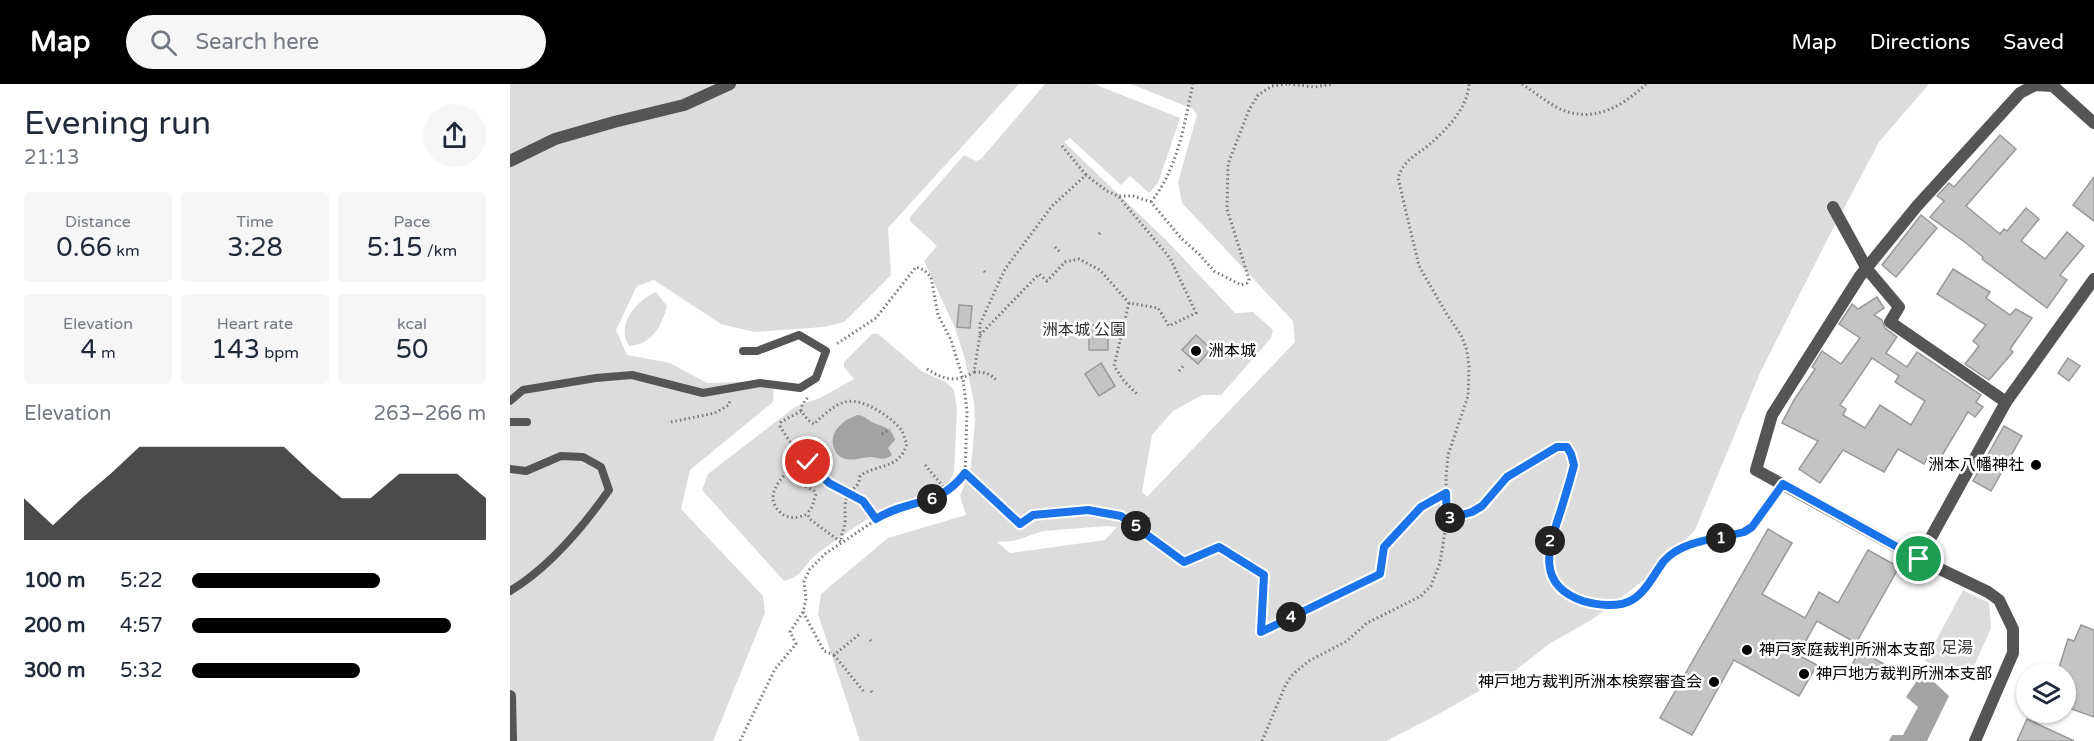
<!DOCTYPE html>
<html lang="en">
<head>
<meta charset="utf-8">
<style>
	body { margin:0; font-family:"Varela Round","Noto Sans JP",sans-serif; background:#f6f6f7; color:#1f2937; height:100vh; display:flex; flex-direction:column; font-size:22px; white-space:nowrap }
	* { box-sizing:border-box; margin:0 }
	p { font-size:20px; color:#747a83 }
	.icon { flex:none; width:33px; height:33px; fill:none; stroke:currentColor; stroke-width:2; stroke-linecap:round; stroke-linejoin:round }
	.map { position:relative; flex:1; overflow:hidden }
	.panel { display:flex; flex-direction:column; background:#fff; width:510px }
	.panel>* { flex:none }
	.tools { position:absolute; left:1506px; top:579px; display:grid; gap:12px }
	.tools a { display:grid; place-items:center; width:60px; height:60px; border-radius:50%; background:#fff; box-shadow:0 2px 4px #0004; font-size:30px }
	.pin { position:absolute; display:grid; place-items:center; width:51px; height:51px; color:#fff; margin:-26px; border:3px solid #fff; border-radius:50%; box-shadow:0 2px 6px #0007 }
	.km { position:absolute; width:30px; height:30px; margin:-15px; border-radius:50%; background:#222; color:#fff; font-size:16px; line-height:30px; text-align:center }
	.round { display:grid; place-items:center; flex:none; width:63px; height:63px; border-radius:32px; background:#f6f6f7 }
	.head { display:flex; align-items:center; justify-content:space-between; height:102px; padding:0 24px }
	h1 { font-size:33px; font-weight:600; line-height:45px }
	.stats { display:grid; grid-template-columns:repeat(3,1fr); gap:9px; height:102px; padding:6px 24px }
	.stats div { display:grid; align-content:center; border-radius:6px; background:#f6f6f7; text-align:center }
	.stats b { font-size:26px; font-weight:600 }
	.stats small { font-size:16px; font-weight:400 }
	.stats p { font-size:16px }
	.chart { height:168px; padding:12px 24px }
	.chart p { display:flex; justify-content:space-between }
	.chart svg { width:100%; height:108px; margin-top:6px; fill:#000; opacity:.7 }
	ul { padding:0 24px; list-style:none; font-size:20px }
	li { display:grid; grid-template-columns:96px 72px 1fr; align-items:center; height:45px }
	li i { height:15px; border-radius:8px; background:#000 }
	header { display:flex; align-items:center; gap:36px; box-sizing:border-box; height:84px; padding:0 30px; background:#000; color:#fff }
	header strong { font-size:28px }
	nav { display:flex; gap:33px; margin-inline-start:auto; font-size:21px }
	.search { width:420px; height:54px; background:#f6f6f7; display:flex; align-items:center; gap:15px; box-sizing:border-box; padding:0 21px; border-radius:33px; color:#747a83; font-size:22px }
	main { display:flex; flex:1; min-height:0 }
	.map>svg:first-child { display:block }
	.green { fill:#dcdcdc; fill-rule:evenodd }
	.water { fill:#a3a3a3 }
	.building { fill:#c4c4c4; stroke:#999; stroke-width:1.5; fill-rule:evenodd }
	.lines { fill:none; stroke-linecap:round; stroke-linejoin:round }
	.path { stroke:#777; stroke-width:3; stroke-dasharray:1.5 3; stroke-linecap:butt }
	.service { stroke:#555; stroke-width:8 }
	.minor { stroke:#555; stroke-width:12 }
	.tertiary { stroke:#555; stroke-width:12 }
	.route-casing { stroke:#fff; stroke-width:12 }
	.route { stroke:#1a73e8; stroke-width:8 }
	.poi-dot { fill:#000; stroke:#fff; stroke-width:2 }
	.labels { text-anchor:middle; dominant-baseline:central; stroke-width:5; stroke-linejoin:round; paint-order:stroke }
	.park-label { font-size:16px; fill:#333; stroke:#fff }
	.poi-label { font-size:16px; fill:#000; stroke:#fff; text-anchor:start }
</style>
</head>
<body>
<header>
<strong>Map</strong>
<div class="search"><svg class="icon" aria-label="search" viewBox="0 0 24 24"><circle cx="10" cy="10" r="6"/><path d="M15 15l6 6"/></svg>Search here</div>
<nav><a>Map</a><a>Directions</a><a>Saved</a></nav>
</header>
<main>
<section class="panel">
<div class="head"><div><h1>Evening run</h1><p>21:13</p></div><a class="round"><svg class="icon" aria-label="share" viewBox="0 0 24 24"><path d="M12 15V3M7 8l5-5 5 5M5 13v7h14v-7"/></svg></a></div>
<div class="stats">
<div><p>Distance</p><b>0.66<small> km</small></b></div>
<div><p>Time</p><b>3:28</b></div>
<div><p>Pace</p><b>5:15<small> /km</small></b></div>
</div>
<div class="stats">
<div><p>Elevation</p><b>4<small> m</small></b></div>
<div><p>Heart rate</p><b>143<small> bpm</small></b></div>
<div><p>kcal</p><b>50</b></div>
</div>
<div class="chart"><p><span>Elevation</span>263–266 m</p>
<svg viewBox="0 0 160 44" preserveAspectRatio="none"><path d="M0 44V27L10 38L20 27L30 17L40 6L50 6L60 6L70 6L80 6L90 6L100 17L110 27L120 27L130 17L140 17L150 17L160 27V44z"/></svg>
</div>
<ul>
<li><b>100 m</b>5:22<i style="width:64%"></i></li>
<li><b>200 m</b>4:57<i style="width:88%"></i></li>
<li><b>300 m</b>5:32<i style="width:57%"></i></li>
</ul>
</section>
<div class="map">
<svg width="1584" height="657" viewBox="0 0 1584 657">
	<rect width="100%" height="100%" fill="#fff"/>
	<!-- green -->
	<g class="green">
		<polygon points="0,0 509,0 378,144 381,191 334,238 314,243 244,248 211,240 144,196 127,202 106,246 117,271 160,279 197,299 264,297 263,318 180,386 171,425 253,512 255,529 203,657 0,657"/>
		<path d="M535 0H584L670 34 648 99 639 109 620 92 611 101 560 54 554 58 655 155 725 229 743 228 763 246 761 254 711 311H692L663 327 642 351 632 408 637 413 785 258 783 237 672 119 668 98 687 31 683 25 621 0H1419L1369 58 1315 160 1250 289 1185 446 1142 490 1083 535 1039 560 1006 586 925 632 876 657H350L308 530 311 510 378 454 456 431 450 412 461 383 465 338 464 319 455 275 445 244 414 177 427 162 400 137V133L454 71 466 77 471 75ZM597 442 607 443 595 456 500 469 487 458 504 457 533 447Z"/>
		<path d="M146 208 157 222C152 242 141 261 119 262 105 240 127 216 146 208Z"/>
		<path d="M362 250H368L413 288 436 298 444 306 447 325 444 388C435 417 400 411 378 423 354 436 330 453 308 469 292 481 296 491 274 497L192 406 198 390 285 323 310 314 344 295 334 283V278Z"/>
		<polygon points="1453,506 1479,519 1481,544 1461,589 1456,594 1415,577"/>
	</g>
	<!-- water -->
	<g class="water">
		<path d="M348 331C354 332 357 335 362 338 372 343 381 342 385 356L378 364 382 371C375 377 370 374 361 373 351 373 343 378 333 374 328 372 326 369 324 364 318 348 334 335 348 331Z"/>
		<polygon points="1410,592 1424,598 1439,612 1417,657 1379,657 1382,651 1393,651 1408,623 1396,613"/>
	</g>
	<!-- building -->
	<g class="building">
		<polygon points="1490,51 1506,65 1456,122 1490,150 1494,145 1497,147 1516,124 1529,135 1511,157 1535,175 1557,148 1574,162 1550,191 1557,196 1537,224 1472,175 1473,173 1456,159 1420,133 1434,117 1427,112 1439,99 1444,103"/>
		<polygon points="1584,93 1584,137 1563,121"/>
		<polygon points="1411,131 1427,144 1386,193 1372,181"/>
		<polygon points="1443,185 1480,208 1476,214 1500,231 1506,225 1522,234 1500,265 1503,268 1479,296 1455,280 1469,262 1463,257 1476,241 1427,210"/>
		<path d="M1367 213 1374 224 1364 231 1372 236 1375 244 1387 253 1376 269 1397 283 1407 268 1471 311 1466 318 1473 323 1465 333 1458 328 1428 378 1418 373 1414 380 1388 365 1374 388 1333 366 1310 399 1289 385 1308 357 1272 339 1284 316 1305 285 1302 283 1312 267 1331 280 1350 254 1329 240 1342 220 1348 225ZM1362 274 1389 292 1385 298 1415 317 1401 341 1370 321 1355 344 1333 331 1336 325 1330 321Z"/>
		<polygon points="449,221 462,222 460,244 447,243"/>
		<polygon points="579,241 598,242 598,266 579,266"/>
		<polygon points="686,251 701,265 688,280 672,266"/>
		<polygon points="1558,274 1570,282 1559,297 1548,289"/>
		<polygon points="591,279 605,302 589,312 575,290"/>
		<polygon points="1494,342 1512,352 1481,407 1463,397"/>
		<polygon points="1258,445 1282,459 1252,510 1295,534 1309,508 1328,519 1358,466 1389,483 1346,559 1307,537 1288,571 1307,581 1289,612 1224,576 1182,651 1150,634"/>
		<polygon points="1571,541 1584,546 1584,633 1556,623 1556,590 1547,590 1558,555 1564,557"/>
		<polygon points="1350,567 1374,580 1365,595 1341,582"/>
		<polygon points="1517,635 1564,657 1507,657"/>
	</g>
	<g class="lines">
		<!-- path -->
		<g class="path">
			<polyline points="779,0 804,3 824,0"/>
			<path d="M1012 0C1024 8 1035 17 1048 24 1081 40 1111 24 1136 0"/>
			<polyline points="552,62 576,91"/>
			<path d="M641 118C668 84 674 41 683 0"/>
			<polyline points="589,150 592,147"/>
			<polyline points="545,163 550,168"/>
			<polyline points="474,187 477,190"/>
			<polyline points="619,219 604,282 614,297 628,311"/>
			<polyline points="470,251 529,190 537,197 555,178 569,175 590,186 619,219 648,224 659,242 686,229 660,174 609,113"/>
			<path d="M417 285C434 296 447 299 464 288L470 251V240L495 185 542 122 576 91 597 107 608 112H623L641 118 671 154 689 170 704 187 731 201 737 199 739 196 737 189 717 125 718 80 739 26 748 11 762 2 778 0"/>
			<polyline points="669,287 674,281"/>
			<path d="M464 288C475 288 480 289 488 298"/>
			<polyline points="291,327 292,321 298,313"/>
			<polyline points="161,338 205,329 219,321 220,315"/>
			<polyline points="372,350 380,345"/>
			<path d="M291 371C281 387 249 408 270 428 278 436 289 434 297 430L301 436 331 458C331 450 334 446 335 439 336 429 333 421 338 411 343 403 349 404 350 392 367 379 388 387 397 360 395 356 394 351 392 347 382 333 352 313 335 318 324 321 312 332 304 340L298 336 291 327 271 338 270 342C282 363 300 384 319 399 339 414 351 410 366 435"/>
			<polyline points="415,381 437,407"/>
			<polyline points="283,384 292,400 304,407 306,410 302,423 297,430"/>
			<polyline points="455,389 510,440 523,431 578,426 641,435"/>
			<polyline points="611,432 673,478 709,463 754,491 751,548 870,490 874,463 911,423 936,409"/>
			<path d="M937 435 962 428 972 422 997 393 1047 363H1057C1060 368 1063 373 1064 380 1064 386 1060 395 1058 402 1049 432 1025 474 1049 502 1059 514 1075 519 1090 520 1144 524 1134 482 1172 464 1190 455 1214 453 1234 448L1242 443 1265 411"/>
			<polyline points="293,528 314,567 324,571 351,549"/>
			<polyline points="360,556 363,559"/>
			<polyline points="324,571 354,608"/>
			<polyline points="361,607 363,610"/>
			<polyline points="230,657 265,585 286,560 280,548 293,528 296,515 294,497 300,485 315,470 379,427 424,415 445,402 455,389 457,327 453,295 441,256 428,231 421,193 414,186 406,183 366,234 325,261"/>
			<path d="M752 657 776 600 783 590 799 577 837 557 857 539 911 512 921 502 930 479 937 435 936 393 938 371 958 312 959 283 957 266 951 251 936 229 909 182 888 94C893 77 906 71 919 61 936 46 958 24 959 0"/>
		</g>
		<!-- service -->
		<g class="service">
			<polyline points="0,317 13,306 86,294 122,291 193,309 250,299 290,304 306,294 316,267 289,251 247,267 233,267"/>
			<polyline points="0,338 17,338"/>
			<path d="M0 385 16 387 51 372 73 373 91 383 99 406C73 443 40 483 0 507"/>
		</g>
		<!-- minor -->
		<g class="minor">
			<polyline points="1323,123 1357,185 1389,223 1380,238 1496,318"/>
			<polyline points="1409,475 1496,318 1584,195"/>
			<polyline points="1465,657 1503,569 1503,545 1489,516 1478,508 1409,475 1246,386 1262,331 1350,192 1407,122 1510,9 1525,1 1543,2 1584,39"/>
		</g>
		<!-- tertiary -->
		<g class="tertiary">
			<polyline points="0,77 45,55 104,38 174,21 220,0"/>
			<polyline points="0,612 1,657"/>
		</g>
	</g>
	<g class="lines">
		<defs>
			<path id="route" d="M298 378 319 399 353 417 366 435C399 414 429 424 455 389L510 440 523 431 578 426 611 432 674 478 709 463 754 491 751 548 870 490 874 463 911 423 936 409 937 435 962 428 972 422 997 393 1047 363H1057L1061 370 1064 381C1060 397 1055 413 1050 429 1038 465 1026 501 1073 517 1087 521 1108 524 1122 516 1136 508 1144 490 1154 477 1172 456 1208 455 1234 448L1242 443 1273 400 1409 475"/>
		</defs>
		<!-- route casing -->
		<use href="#route" class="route-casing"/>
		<!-- route -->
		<use href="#route" class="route"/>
	</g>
	<!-- markers -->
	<g class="poi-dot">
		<circle cx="686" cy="267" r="6"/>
		<circle cx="1526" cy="381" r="6"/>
		<circle cx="1237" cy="566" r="6"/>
		<circle cx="1294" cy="590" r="6"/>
		<circle cx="1204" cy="598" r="6"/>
	</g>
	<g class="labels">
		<!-- park labels -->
		<g class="park-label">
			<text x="574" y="246">洲本城 公園</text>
			<text x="1447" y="564">足湯</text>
		</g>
		<!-- poi labels -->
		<g class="poi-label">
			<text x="698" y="267">洲本城</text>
			<text x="1514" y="381" text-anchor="end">洲本八幡神社</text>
			<text x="1249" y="566">神戸家庭裁判所洲本支部</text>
			<text x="1306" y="590">神戸地方裁判所洲本支部</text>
			<text x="1192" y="598" text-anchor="end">神戸地方裁判所洲本検察審査会</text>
		</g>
	</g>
</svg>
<div class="tools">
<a><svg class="icon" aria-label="layers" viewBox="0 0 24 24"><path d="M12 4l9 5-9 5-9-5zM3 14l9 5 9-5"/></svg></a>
</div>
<div class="pin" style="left:1409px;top:475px;background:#1e9e55"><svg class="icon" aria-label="arrive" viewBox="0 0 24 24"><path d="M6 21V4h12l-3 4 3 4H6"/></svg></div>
<div class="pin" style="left:298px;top:378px;background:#d93025"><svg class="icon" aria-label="check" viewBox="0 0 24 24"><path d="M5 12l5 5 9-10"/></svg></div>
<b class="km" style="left:1211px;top:454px">1</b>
<b class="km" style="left:1040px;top:457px">2</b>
<b class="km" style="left:940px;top:434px">3</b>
<b class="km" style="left:781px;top:533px">4</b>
<b class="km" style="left:626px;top:442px">5</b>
<b class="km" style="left:422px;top:415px">6</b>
</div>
</main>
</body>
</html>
